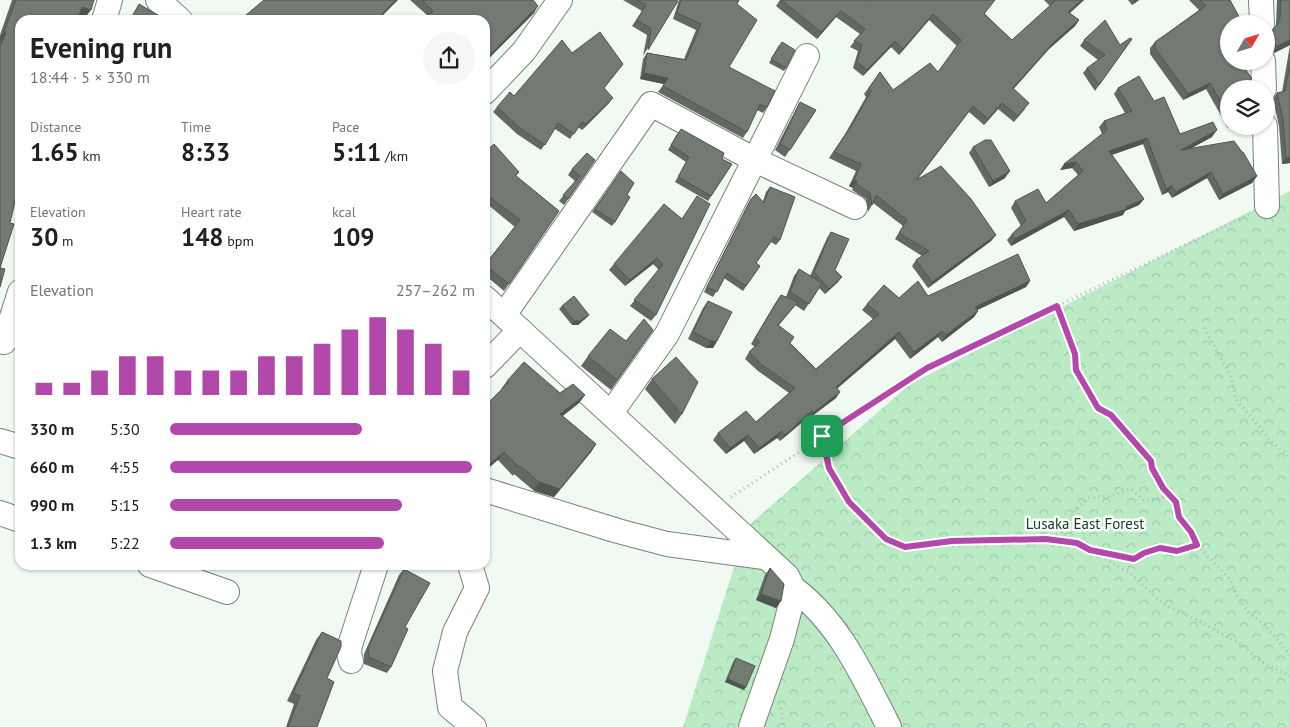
<!DOCTYPE html>
<html lang="en">
<head>
<meta charset="utf-8">
<style>
	body { margin:0; font-family:"PT Sans",sans-serif; background:#f6f6f6; color:#202124; height:100vh; display:flex; flex-direction:column; font-size:19px; white-space:nowrap }
	* { box-sizing:border-box; margin:0 }
	p { font-size:16px; color:#757577 }
	.icon { flex:none; width:28px; height:28px; fill:none; stroke:currentColor; stroke-width:2; stroke-linecap:round; stroke-linejoin:round }
	.map { position:relative; flex:1; overflow:hidden }
	.side { position:absolute; left:15px; top:15px; width:475px; height:555px; display:flex; flex-direction:column; background:#fff; border-radius:15px; box-shadow:0 1px 4px #0004 }
	.side>* { flex:none }
	.needle { width:32px; rotate:51deg }
	.buttons { position:absolute; left:1220px; top:15px; display:grid; gap:10px }
	.buttons a { display:grid; place-items:center; width:55px; height:55px; border-radius:50%; background:#fff; box-shadow:0 1px 4px #0004; font-size:25px }
	.pin { position:absolute; display:grid; place-items:center; width:42px; height:42px; color:#fff; margin:-21px; border-radius:10px; box-shadow:0 2px 8px #0006 }
	.round { display:grid; place-items:center; flex:none; width:52px; height:52px; border-radius:26px; background:#f6f6f6 }
	.headline { display:flex; align-items:center; justify-content:space-between; height:85px; padding:0 15px }
	h1 { font-size:28px; font-weight:600; line-height:38px }
	.stats { display:grid; grid-template-columns:repeat(3,1fr); gap:8px; height:85px; padding:5px 15px }
	.stats div { display:grid; align-content:center }
	.stats b { font-size:25px; font-weight:600 }
	.stats small { font-size:14px; font-weight:400 }
	.stats p { font-size:14px }
	.chart { height:140px; padding:10px 15px }
	.chart p { display:flex; justify-content:space-between }
	.chart svg { width:100%; height:90px; margin-top:5px; stroke:#b248aa; stroke-width:6 }
	ul { padding:0 15px; list-style:none; font-size:16px }
	li { display:grid; grid-template-columns:80px 60px 1fr; align-items:center; height:38px }
	li i { height:12px; border-radius:6px; background:#b248aa }
	.map>svg:first-child { display:block }
	.forest { fill:url(#forest-crowns) }
	.lines { fill:none; stroke-linecap:round; stroke-linejoin:round }
	.minor-casing { stroke:#79817b; stroke-width:26 }
	.path { stroke:#afb6b1; stroke-width:3; stroke-dasharray:1 4; stroke-linecap:butt }
	.minor { stroke:#fff; stroke-width:24 }
	.wall { fill:#626963 }
	.shaded-wall { fill:#505550 }
	.building { fill:#727a73; stroke:#505550 }
	.route-casing { stroke:#fff; stroke-width:10 }
	.route { stroke:#b248aa; stroke-width:6 }
	.labels { text-anchor:middle; dominant-baseline:central; stroke-width:5; stroke-linejoin:round; paint-order:stroke }
	.park-label { font-size:15px; fill:#0e3c1d; stroke:#fff }
</style>
</head>
<body>
<div class="map">
<svg width="1290" height="727" viewBox="0 0 1290 727">
	<defs>
		<pattern id="forest-crowns" width="20" height="18" patternUnits="userSpaceOnUse" patternTransform="scale(1.25)"><rect width="20" height="18" fill="#baebc4"/><path d="M2 6a3 3 0 1 1 6 0M12 15a3 3 0 1 1 6 0" fill="none" stroke="#a0caa9"/></pattern>
	</defs>
	<rect width="100%" height="100%" fill="#f0f9f2"/>
	<!-- forest -->
	<polygon class="forest" points="1290,191 1290,727 683,727 747,527 910,384"/>
	<g class="lines">
		<defs>
			<g id="minor">
				<polyline points="158,0 180,20"/>
				<polyline points="1261,0 1262,24"/>
				<polyline points="104,20 110,0"/>
				<polyline points="1263,61 1264,89"/>
				<polyline points="485,92 524,51 560,0"/>
				<polyline points="1265,126 1267,206"/>
				<polyline points="485,298 787,576 793,588 792,600 782,639 751,727"/>
				<polyline points="504,315 651,104 755,160 855,207"/>
				<polyline points="4,342 20,292"/>
				<polyline points="485,366 520,330"/>
				<polyline points="611,413 667,334 807,56"/>
				<polyline points="0,441 20,447"/>
				<polyline points="485,490 618,531 667,544 764,557"/>
				<polyline points="0,513 20,520"/>
				<polyline points="150,565 227,592"/>
				<polyline points="470,565 477,588 455,632 445,671 450,707 474,727"/>
				<path d="M793 588C840 623 863 676 889 727"/>
				<polyline points="351,661 349,653 350,645 376,565"/>
			</g>
		</defs>
		<!-- minor casing -->
		<use href="#minor" class="minor-casing"/>
		<!-- path -->
		<g class="path">
			<polyline points="1057,306 1075,354 1076,370 1098,408 1111,415 1123,432 1151,461 1152,468 1163,488 1175,502 1179,517 1191,532 1194,542 1230,579 1236,594 1249,613 1264,624 1290,655"/>
			<polyline points="1204,328 1232,378 1235,398 1271,441 1290,457"/>
			<polyline points="823,436 833,477 849,502 885,539 905,547 952,541 996,539 1046,539 1077,543 1131,574 1163,604 1199,621 1243,646 1260,661 1290,676"/>
			<polyline points="731,497 927,368 1250,214"/>
			<polyline points="1077,508 1089,498 1111,496 1131,489 1145,501 1170,496"/>
			<polyline points="1047,538 1061,533 1077,508 1084,537 1089,548"/>
			<polyline points="1095,551 1134,559 1144,553 1160,548 1177,551 1197,545"/>
			<polyline points="781,708 784,727"/>
		</g>
		<!-- minor -->
		<use href="#minor" class="minor"/>
	</g>
	<!-- wall -->
	<g class="wall">
		<polygon points="12,0 94,0 84,19 78,17 20,20 10,223 0,268 0,287 0,35"/>
		<polygon points="410,0 533,0 534,13 485,62 485,20 428,16"/>
		<polygon points="623,0 676,0 643,56 647,35 632,26 642,11"/>
		<polygon points="679,0 739,0 737,4 729,67 767,107 763,113 757,110 747,132 743,138 658,92 664,84 640,79 643,59 647,53 684,59 696,30 673,19"/>
		<polygon points="780,0 869,0 871,1 985,14 1012,40 1050,6 1044,0 1084,0 1070,13 1079,20 1075,26 1049,49 1013,89 1025,109 1014,122 998,109 984,125 969,112 917,180 996,235 991,241 928,288 912,266 916,260 922,256 895,239 903,226 873,203 868,212 866,199 852,190 853,188 849,186 856,171 829,158 845,134 866,97 864,94 880,72 893,90 938,72 957,46 929,20 899,55 891,47 863,76 853,68 858,51 850,47 860,34 836,17 817,39 776,6"/>
		<polygon points="1128,0 1139,0 1132,5"/>
		<polygon points="1189,0 1230,0 1229,61 1251,61 1249,64 1244,67 1252,79 1247,86 1229,89 1229,126 1231,126 1228,128 1206,89 1183,100 1150,54 1150,48 1155,42 1199,10"/>
		<polygon points="1277,0 1290,0 1290,163 1282,164 1279,126 1273,99 1277,93 1282,92 1290,45 1274,53 1267,48 1269,36 1275,28 1276,24"/>
		<polygon points="1132,39 1095,91 1083,73 1087,68 1098,60 1080,46 1084,40 1120,45"/>
		<polygon points="779,45 786,68 784,71 769,63"/>
		<polygon points="572,53 623,64 604,88 609,103 582,130 578,127 570,139 555,129 541,150 517,134 493,112 497,107 514,96"/>
		<polygon points="1118,88 1154,101 1180,134 1212,137 1191,148 1257,176 1252,183 1219,200 1207,178 1172,198 1168,192 1162,195 1143,144 1112,155 1144,199 1139,205 1125,211 1123,215 1074,231 1064,217 1011,246 1007,240 1012,234 1021,226 1011,208 1015,201 1046,203 1078,175 1072,168 1060,170 1102,134 1099,127 1104,121 1125,113 1114,94"/>
		<polygon points="800,102 816,110 785,157 775,150 796,109"/>
		<polygon points="677,134 722,159 732,164 708,201 675,182 686,162 668,150"/>
		<polygon points="973,147 1005,178 989,187 969,153"/>
		<polygon points="485,152 519,172 516,176 559,211 504,291 485,275 485,264 515,227 487,204"/>
		<polygon points="595,160 564,205 559,201 575,181 568,175 572,169"/>
		<polygon points="621,171 627,195 615,222 612,226 592,212"/>
		<polygon points="770,187 780,240 776,245 771,242 756,263 760,266 743,291 724,278 713,297 704,292 748,204 751,199 763,201 766,192"/>
		<polygon points="681,219 656,315 651,321 630,306 659,270 653,264 625,286 609,270 614,264"/>
		<polygon points="831,232 835,270 838,282 825,294 819,288 804,311 795,305 778,326 790,343 816,369 873,319 862,310 867,304 899,298 928,296 1030,281 1026,287 977,310 978,311 974,317 942,342 938,337 910,359 895,339 837,388 836,398 808,419 807,418 780,441 777,438 754,454 744,441 726,454 713,440 718,433 756,422 789,393 758,371 745,359 749,352 755,347 751,344 776,302 781,295 786,297 794,276 799,269 810,276 827,238"/>
		<polygon points="708,301 717,341 713,348 706,348 688,339 703,308"/>
		<polygon points="562,306 589,315 586,318 578,325 572,325 559,309"/>
		<polygon points="653,330 611,390 581,366 588,356"/>
		<polygon points="652,379 682,414 675,424 645,389"/>
		<polygon points="507,381 560,393 585,395 579,403 563,416 596,444 591,452 554,497 534,491 514,474 513,476 498,460 502,389 501,389"/>
		<polygon points="770,568 781,601 776,608 756,600 765,575"/>
		<polygon points="404,569 405,627 391,667 387,673 364,664 364,654 399,575"/>
		<polygon points="322,632 327,678 317,727 286,727 294,704 287,701 316,640"/>
		<polygon points="736,658 744,690 725,682 733,662"/>
	</g>
	<!-- shaded-wall -->
	<g class="shaded-wall">
		<polygon points="396,0 398,0 378,20 376,20"/>
		<polygon points="1082,0 1084,0 1064,18 1068,12"/>
		<polygon points="1135,0 1139,0 1132,5"/>
		<polygon points="538,6 534,13 485,62 485,60"/>
		<polygon points="82,7 91,10 84,19 75,17"/>
		<polygon points="841,11 836,17 817,39 821,32"/>
		<polygon points="933,14 929,20 899,55 903,49"/>
		<polygon points="1079,20 1075,26 1049,49 1009,94 1013,88 1053,43"/>
		<polygon points="4,32 6,33 0,42 0,38"/>
		<polygon points="1290,40 1290,45 1274,53 1278,46"/>
		<polygon points="895,41 891,47 863,76 867,70"/>
		<polygon points="1247,61 1251,61 1249,64 1238,70 1242,64"/>
		<polygon points="644,73 668,78 664,84 640,79"/>
		<polygon points="1252,79 1247,86 1242,89 1236,89"/>
		<polygon points="1210,83 1206,89 1183,100 1188,94"/>
		<polygon points="613,98 609,103 582,130 586,124"/>
		<polygon points="1002,103 998,109 984,125 988,119"/>
		<polygon points="1217,130 1212,137 1177,156 1181,150"/>
		<polygon points="1147,138 1143,144 1105,157 1109,151"/>
		<polygon points="1290,157 1290,163 1282,164 1286,158"/>
		<polygon points="1076,162 1072,168 1060,170 1064,164"/>
		<polygon points="1010,171 1005,178 989,187 993,181"/>
		<polygon points="1211,172 1207,178 1172,198 1176,192"/>
		<polygon points="1257,176 1252,183 1219,200 1223,194"/>
		<polygon points="854,180 857,181 853,188 849,186"/>
		<polygon points="1172,186 1168,192 1162,195 1166,189"/>
		<polygon points="1144,199 1139,205 1125,211 1123,215 1074,231 1078,224 1126,207"/>
		<polygon points="1069,210 1064,217 1011,246 1015,239"/>
		<polygon points="996,235 991,241 928,288 932,282"/>
		<polygon points="657,258 653,264 625,286 630,280"/>
		<polygon points="842,277 838,282 825,294 829,289"/>
		<polygon points="1030,281 1026,287 971,313 975,307"/>
		<polygon points="798,302 773,332 778,325"/>
		<polygon points="978,311 974,317 942,342 946,335"/>
		<polygon points="589,315 586,318 578,325 572,325 574,321"/>
		<polygon points="942,331 938,337 910,359 914,352"/>
		<polygon points="899,332 895,339 832,393 836,387"/>
		<polygon points="711,341 717,341 713,348 706,348"/>
		<polygon points="840,392 836,398 808,419 813,413"/>
		<polygon points="585,395 579,403 554,422 560,414"/>
		<polygon points="812,411 807,418 780,441 785,435"/>
		<polygon points="782,431 777,438 754,454 759,448"/>
		<polygon points="748,435 744,441 726,454 730,448"/>
		<polygon points="596,444 591,452 554,497 534,491 539,482"/>
		<polygon points="504,452 498,460 485,471 485,468"/>
		<polygon points="761,594 781,601 776,608 756,600"/>
		<polygon points="728,679 746,687 744,690 725,682"/>
	</g>
	<!-- building -->
	<g class="building">
		<polygon points="16,0 94,0 91,10 82,7 77,20 20,20 20,180 10,223 14,224 0,268 5,269 0,287 0,47 6,33 4,32"/>
		<polygon points="264,0 396,0 376,20 240,20"/>
		<polygon points="422,0 533,0 538,6 485,60 485,20 423,20 433,11"/>
		<polygon points="637,0 676,0 678,1 648,50 651,29 637,20 646,5"/>
		<polygon points="681,0 739,0 737,4 757,20 729,67 775,91 767,107 760,104 747,132 663,86 668,78 644,73 647,53 686,60 701,24 677,13"/>
		<polygon points="781,0 869,0 871,1 872,0 995,0 984,14 1012,40 1055,1 1055,0 1082,0 1068,12 1079,20 1053,43 1013,88 1029,103 1018,116 1002,103 988,119 973,106 916,180 941,166 971,199 996,235 932,282 916,260 929,251 899,233 907,220 876,195 872,205 870,193 856,184 857,181 854,180 861,164 834,152 850,128 871,91 869,88 880,72 893,90 930,63 938,72 961,40 933,14 903,49 895,41 867,70 857,62 862,45 854,41 865,29 841,11 821,32"/>
		<polygon points="1200,0 1230,0 1243,24 1229,24 1229,61 1247,61 1242,64 1252,79 1236,89 1229,89 1229,116 1210,83 1188,94 1155,48 1155,42 1206,6"/>
		<polygon points="1281,0 1290,0 1290,40 1278,46 1272,42 1273,29 1278,24 1280,17"/>
		<polygon points="139,4 163,18 162,20 130,20"/>
		<polygon points="1105,20 1120,45 1130,38 1132,39 1099,85 1087,68 1105,55 1084,40"/>
		<polygon points="600,32 623,64 604,88 613,98 586,124 582,122 574,134 558,123 545,145 521,129 497,107 510,92 514,96 562,40 572,53"/>
		<polygon points="782,42 795,50 786,68 771,59"/>
		<polygon points="1290,63 1290,157 1286,158 1283,119 1277,93 1285,91"/>
		<polygon points="1139,76 1154,101 1164,97 1180,134 1213,122 1217,130 1181,150 1234,141 1242,152 1243,152 1257,176 1223,194 1211,172 1176,192 1172,186 1166,189 1147,138 1109,151 1144,199 1126,207 1127,209 1078,224 1069,210 1015,239 1012,234 1026,221 1015,201 1038,189 1046,203 1083,171 1076,162 1064,164 1107,130 1104,121 1132,111 1118,88"/>
		<polygon points="800,102 816,110 790,150 780,144"/>
		<polygon points="681,129 724,153 722,159 732,164 711,196 678,177 689,157 671,145"/>
		<polygon points="985,140 991,140 1010,171 993,181 973,147"/>
		<polygon points="494,144 519,172 515,175 559,211 509,284 485,265 520,220 491,198 485,204 485,152"/>
		<polygon points="587,153 595,160 568,199 563,195 580,176 572,169"/>
		<polygon points="621,171 634,183 627,195 630,197 615,222 595,209"/>
		<polygon points="770,187 795,197 780,240 774,237 756,263 760,266 746,286 727,273 717,292 707,287 751,199 756,194 764,203"/>
		<polygon points="697,196 710,204 656,315 634,300 663,264 657,258 630,280 614,264 664,204 682,219"/>
		<polygon points="831,232 849,239 835,270 842,277 829,289 814,272"/>
		<polygon points="1018,254 1030,281 975,307 978,311 946,335 942,331 914,352 899,332 836,387 840,392 813,413 812,411 785,435 782,431 759,448 748,435 730,448 718,433 746,411 756,422 795,388 762,365 749,352 760,342 755,338 781,295 798,302 778,325 794,337 790,343 816,369 879,314 867,304 884,285 899,298 918,281 928,296"/>
		<polygon points="799,269 822,283 809,304 790,292"/>
		<polygon points="574,296 589,315 580,321 574,321 562,306"/>
		<polygon points="708,301 732,312 717,341 711,341 693,332"/>
		<polygon points="644,319 653,330 617,380 588,356 610,329 626,341"/>
		<polygon points="676,357 698,382 682,414 652,379"/>
		<polygon points="524,362 560,393 573,384 585,395 560,414 596,444 560,489 539,482 520,466 519,467 504,452 485,468 485,406 509,382 507,381"/>
		<polygon points="770,568 784,584 781,601 761,594"/>
		<polygon points="404,569 430,583 405,627 408,629 391,667 369,657 368,648"/>
		<polygon points="322,632 341,641 341,647 327,678 334,682 317,727 288,727 300,696 293,693"/>
		<polygon points="736,658 755,666 746,687 728,679"/>
	</g>
	<g class="lines">
		<defs>
			<polygon id="route" points="1057,306 1075,354 1076,370 1098,408 1111,415 1151,461 1152,468 1163,488 1176,502 1179,517 1191,532 1197,545 1177,551 1160,548 1144,553 1134,559 1090,550 1077,543 1046,539 952,541 905,547 886,539 849,502 829,468 822,436 927,368"/>
		</defs>
		<!-- route casing -->
		<use href="#route" class="route-casing"/>
		<!-- route -->
		<use href="#route" class="route"/>
	</g>
	<g class="labels">
		<!-- park labels -->
		<g class="park-label">
			<text x="1085" y="523">Lusaka East Forest</text>
		</g>
	</g>
</svg>
<div class="buttons">
<a><svg class="needle" viewBox="-14 -14 28 28"><path d="M0-13l5 13h-10z" fill="#e53935"/><path d="M0 13l5-13h-10z" fill="#757577"/></svg></a>
<a><svg class="icon" aria-label="layers" viewBox="0 0 24 24"><path d="M12 4l9 5-9 5-9-5zM3 14l9 5 9-5"/></svg></a>
</div>
<div class="pin" style="left:822px;top:436px;background:#1e9e55"><svg class="icon" aria-label="arrive" viewBox="0 0 24 24"><path d="M6 21V4h12l-3 4 3 4H6"/></svg></div>
<section class="side">
<div class="headline"><div><h1>Evening run</h1><p>18:44 · 5 × 330 m</p></div><a class="round"><svg class="icon" aria-label="share" viewBox="0 0 24 24"><path d="M12 15V3M7 8l5-5 5 5M5 13v7h14v-7"/></svg></a></div>
<div class="stats">
<div><p>Distance</p><b>1.65<small> km</small></b></div>
<div><p>Time</p><b>8:33</b></div>
<div><p>Pace</p><b>5:11<small> /km</small></b></div>
</div>
<div class="stats">
<div><p>Elevation</p><b>30<small> m</small></b></div>
<div><p>Heart rate</p><b>148<small> bpm</small></b></div>
<div><p>kcal</p><b>109</b></div>
</div>
<div class="chart"><p><span>Elevation</span>257–262 m</p>
<svg viewBox="0 0 160 44" preserveAspectRatio="none"><path d="M5 44V38M15 44V38M25 44V32M35 44V25M45 44V25M55 44V32M65 44V32M75 44V32M85 44V25M95 44V25M105 44V19M115 44V12M125 44V6M135 44V12M145 44V19M155 44V32"/></svg>
</div>
<ul>
<li><b>330 m</b>5:30<i style="width:63%"></i></li>
<li><b>660 m</b>4:55<i style="width:99%"></i></li>
<li><b>990 m</b>5:15<i style="width:76%"></i></li>
<li><b>1.3 km</b>5:22<i style="width:70%"></i></li>
</ul>
</section>
</div>
</body>
</html>
